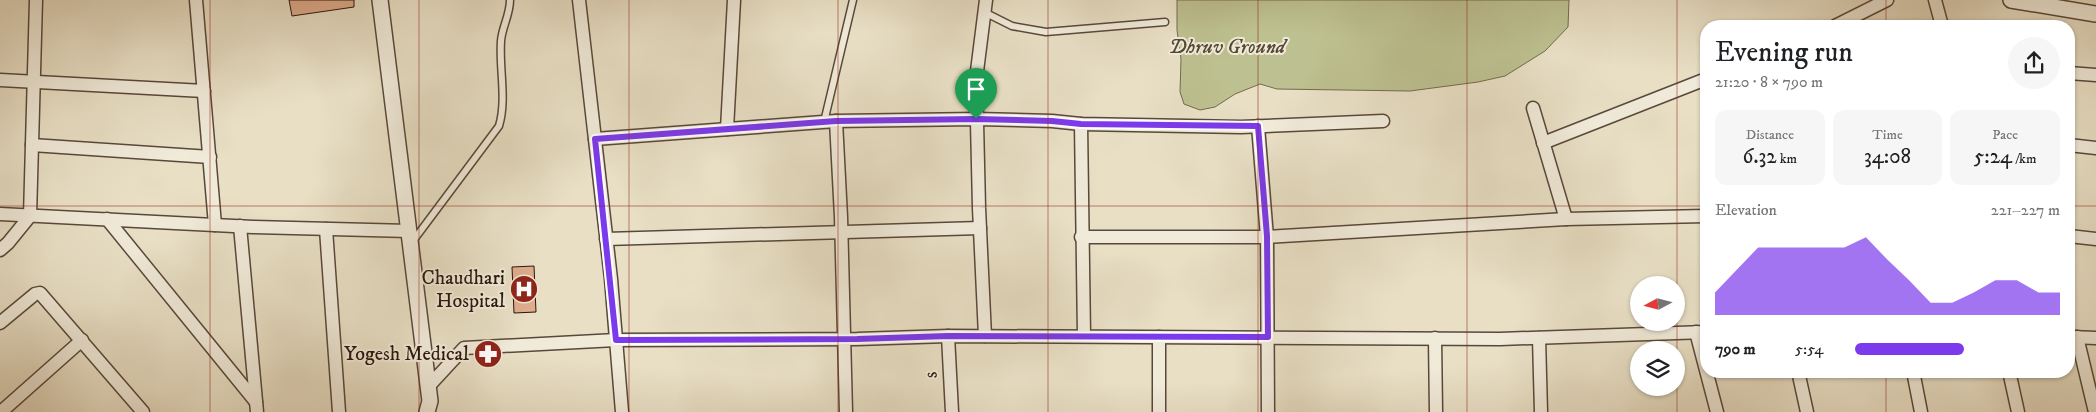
<!DOCTYPE html>
<html lang="en">
<head>
<meta charset="utf-8">
<style>
	body { margin:0; font-family:"IM FELL DW Pica",serif; background:#f6f6f6; color:#202124; height:100vh; display:flex; flex-direction:column; font-size:19px; white-space:nowrap }
	* { box-sizing:border-box; margin:0 }
	p { font-size:16px; color:#757577 }
	.icon { flex:none; width:28px; height:28px; fill:none; stroke:currentColor; stroke-width:2; stroke-linecap:round; stroke-linejoin:round }
	.map { position:relative; flex:1; overflow:hidden }
	.side { position:absolute; left:1700px; top:20px; width:375px; height:358px; display:flex; flex-direction:column; background:#fff; border-radius:20px; box-shadow:0 1px 4px #0004 }
	.side>* { flex:none }
	.needle { width:32px; rotate:263deg }
	.fabs { position:absolute; left:1630px; top:276px; display:grid; gap:10px }
	.fabs a { display:grid; place-items:center; width:55px; height:55px; border-radius:50%; background:#fff; box-shadow:0 1px 4px #0004; font-size:25px }
	.pin { position:absolute; display:grid; place-items:center; width:42px; height:42px; color:#fff; margin:-51px -21px; border-radius:50% 50% 50% 0; rotate:-45deg; box-shadow:0 0 5px #0007 }
	.pin .icon { rotate:45deg }
	.round { display:grid; place-items:center; flex:none; width:52px; height:52px; border-radius:26px; background:#f6f6f6 }
	.headline { display:flex; align-items:center; justify-content:space-between; height:85px; padding:0 15px }
	h1 { font-size:28px; font-weight:600; line-height:38px }
	.metrics { display:grid; grid-template-columns:repeat(3,1fr); gap:8px; height:85px; padding:5px 15px }
	.metrics div { display:grid; align-content:center; border-radius:12px; background:#f6f6f6; text-align:center }
	.metrics b { font-size:21px; font-weight:600 }
	.metrics small { font-size:14px; font-weight:400 }
	.metrics p { font-size:14px }
	.chart { height:140px; padding:10px 15px }
	.chart p { display:flex; justify-content:space-between }
	.chart svg { width:100%; height:90px; margin-top:5px; fill:#7c3aed; opacity:.7 }
	ul { padding:0 15px; list-style:none; font-size:16px }
	li { display:grid; grid-template-columns:80px 60px 1fr; align-items:center; height:38px }
	li i { height:12px; border-radius:6px; background:#7c3aed }
	.map>svg:first-child { display:block }
	.green { fill:#bdc090; stroke:#736b4e }
	.building { fill:#dfac8d; stroke:#29160c }
	.lines { fill:none; stroke-linecap:round; stroke-linejoin:round }
	.service-casing { stroke:#59483a; stroke-width:9 }
	.minor-casing { stroke:#59483a; stroke-width:15 }
	.tertiary-casing { stroke:#59483a; stroke-width:18 }
	.service { stroke:#f0ead9; stroke-width:6 }
	.minor { stroke:#f0ead9; stroke-width:12 }
	.tertiary { stroke:#f0ead9; stroke-width:15 }
	.route-casing { stroke:#fff; stroke-width:10 }
	.route { stroke:#7c3aed; stroke-width:6 }
	.grid { fill:none; stroke:#8f2418; stroke-width:1; stroke-opacity:0.55 }
	.labels { text-anchor:middle; dominant-baseline:central; stroke-width:4; stroke-linejoin:round; paint-order:stroke }
	.park-label { font-size:20px; font-style:italic; fill:#554934; stroke:#f0ead9 }
	.poi-label { font-size:20px; fill:#29160c; stroke:#f0ead9; text-anchor:end }
	.street-label { font-size:20px; fill:#29160c; stroke:#f0ead9 }
</style>
</head>
<body>
<div class="map">
<svg width="2096" height="412" viewBox="0 0 2096 412">
	<rect width="100%" height="100%" fill="#e8dfc5"/>
	<filter id="stains"><feTurbulence type="fractalNoise" baseFrequency=".004" numOctaves="4"/><feColorMatrix values="0 0 0 0 .2 0 0 0 0 .09 0 0 0 0 .02 0 0 0 .5 -.17"/></filter>
	<radialGradient id="worn" r=".72"><stop offset=".6" stop-color="#630" stop-opacity="0"/><stop offset="1" stop-color="#630" stop-opacity=".3"/></radialGradient>
	<!-- green -->
	<polygon class="green" points="1177,0 1569,0 1568,27 1545,51 1505,76 1478,82 1410,91 1277,89 1260,84 1235,94 1215,107 1200,110 1184,104 1180,92 1181,59 1177,30"/>
	<!-- building -->
	<g class="building">
		<polygon points="289,0 354,0 354,7 292,16"/>
		<polygon points="534,266 536,312 514,313 512,267"/>
	</g>
	<g class="lines">
		<defs>
			<g id="service">
				<polyline points="984,12 1012,26 1046,32 1165,22"/>
				<polyline points="824,122 853,0"/>
				<path d="M413 241 499 126C507 99 499 69 501 41 502 27 510 15 510 0"/>
			</g>
			<g id="minor">
				<polyline points="196,0 215,225"/>
				<polyline points="579,0 611,279 622,412"/>
				<polyline points="1935,0 1942,26"/>
				<polyline points="1835,26 1887,0"/>
				<polyline points="2069,73 2096,75"/>
				<polyline points="0,80 204,91"/>
				<polyline points="1533,108 1566,219"/>
				<polyline points="836,121 977,119 1052,121 1081,124 1241,127 1383,121"/>
				<polyline points="1081,124 1084,336"/>
				<polyline points="1258,126 1267,237 1268,412"/>
				<polyline points="727,129 734,0"/>
				<polyline points="595,139 836,121 841,217 846,412"/>
				<polyline points="1543,143 1706,79"/>
				<polyline points="32,145 210,157"/>
				<polyline points="2069,145 2096,148"/>
				<polyline points="0,214 253,227 409,231"/>
				<polyline points="107,219 256,402"/>
				<polyline points="240,226 257,412"/>
				<polyline points="326,229 339,412"/>
				<polyline points="2069,236 2096,239"/>
				<polyline points="1081,237 1267,237 1566,219 1706,216"/>
				<polyline points="606,239 980,228"/>
				<polyline points="0,250 8,243 30,216 36,0"/>
				<polyline points="0,323 35,294 40,293 143,412"/>
				<polyline points="1696,332 1717,412"/>
				<polyline points="948,336 952,412"/>
				<polyline points="985,336 979,208 976,79 986,0"/>
				<polyline points="1159,337 1159,412"/>
				<polyline points="2071,337 2096,338"/>
				<polyline points="2077,337 2095,412"/>
				<polyline points="1435,338 1436,412"/>
				<polyline points="1539,338 1541,412"/>
				<polyline points="1798,371 1807,412"/>
				<polyline points="1913,371 1921,412"/>
				<polyline points="2009,371 2018,412"/>
				<polyline points="428,387 464,348 616,340 857,339 948,336 1500,339 1706,332"/>
				<polyline points="1,412 82,340"/>
			</g>
			<g id="tertiary">
				<polyline points="380,0 430,401 427,412"/>
				<polyline points="2011,0 2096,14"/>
			</g>
		</defs>
		<!-- service casing -->
		<use href="#service" class="service-casing"/>
		<!-- minor casing -->
		<use href="#minor" class="minor-casing"/>
		<!-- tertiary casing -->
		<use href="#tertiary" class="tertiary-casing"/>
		<!-- service -->
		<use href="#service" class="service"/>
		<!-- minor -->
		<use href="#minor" class="minor"/>
		<!-- tertiary -->
		<use href="#tertiary" class="tertiary"/>
	</g>
	<g class="lines">
		<defs>
			<polygon id="route" points="976,119 1052,121 1081,124 1258,126 1267,236 1268,337 948,336 857,339 616,340 595,139 836,121"/>
		</defs>
		<!-- route casing -->
		<use href="#route" class="route-casing"/>
		<!-- route -->
		<use href="#route" class="route"/>
	</g>
	<!-- grid -->
	<path class="grid" d="M210 0V412M419 0V412M629 0V412M838 0V412M1048 0V412M1258 0V412M1467 0V412M1677 0V412M1886 0V26M0 206H1706M2069 206H2096M1886 371V412"/>
	<!-- icons -->
	<defs>
		<symbol id="hospital-disc" viewBox="-11 -11 22 22"><circle r="9.5" fill="#8f2418" stroke="#f0ead9"/><path d="M-5-5h3v3.5h4V-5h3V5h-3V1.5h-4V5h-3Z" fill="#fff"/></symbol>
		<symbol id="pharmacy-disc" viewBox="-11 -11 22 22"><circle r="9.5" fill="#8f2418" stroke="#f0ead9"/><path d="M-2-6h4v4h4v4h-4v4h-4v-4h-4v-4h4Z" fill="#fff"/></symbol>
	</defs>
	<g fill-rule="evenodd">
		<use href="#hospital-disc" x="508" y="273" width="32" height="32"/>
		<use href="#pharmacy-disc" x="472" y="338" width="32" height="32"/>
	</g>
	<g class="labels">
		<!-- park labels -->
		<g class="park-label">
			<text x="1227" y="47">Dhruv Ground</text>
		</g>
		<!-- poi labels -->
		<g class="poi-label">
			<text x="505" y="278">Chaudhari<tspan x="505" dy="23">Hospital</tspan></text>
			<text x="469" y="354">Yogesh Medical</text>
		</g>
		<!-- street labels -->
		<g class="street-label">
			<text transform="translate(931 375) rotate(-93)">s</text>
		</g>
	</g>
	<rect width="100%" height="100%" filter="url(#stains)"/>
	<rect width="100%" height="100%" fill="url(#worn)"/>
</svg>
<div class="fabs">
<a><svg class="needle" viewBox="-14 -14 28 28"><path d="M0-13l5 13h-10z" fill="#e53935"/><path d="M0 13l5-13h-10z" fill="#757577"/></svg></a>
<a><svg class="icon" aria-label="layers" viewBox="0 0 24 24"><path d="M12 4l9 5-9 5-9-5zM3 14l9 5 9-5"/></svg></a>
</div>
<div class="pin" style="left:976px;top:119px;background:#1e9e55"><svg class="icon" aria-label="arrive" viewBox="0 0 24 24"><path d="M6 21V4h12l-3 4 3 4H6"/></svg></div>
<section class="side">
<div class="headline"><div><h1>Evening run</h1><p>21:20 · 8 × 790 m</p></div><a class="round"><svg class="icon" aria-label="share" viewBox="0 0 24 24"><path d="M12 15V3M7 8l5-5 5 5M5 13v7h14v-7"/></svg></a></div>
<div class="metrics">
<div><p>Distance</p><b>6.32<small> km</small></b></div>
<div><p>Time</p><b>34:08</b></div>
<div><p>Pace</p><b>5:24<small> /km</small></b></div>
</div>
<div class="chart"><p><span>Elevation</span>221–227 m</p>
<svg viewBox="0 0 160 44" preserveAspectRatio="none"><path d="M0 44V33L10 22L20 11L30 11L40 11L50 11L60 11L70 6L80 17L90 27L100 38L110 38L120 33L130 27L140 27L150 33L160 33V44z"/></svg>
</div>
<ul>
<li><b>790 m</b>5:54<i style="width:53%"></i></li>
</ul>
</section>
</div>
</body>
</html>
